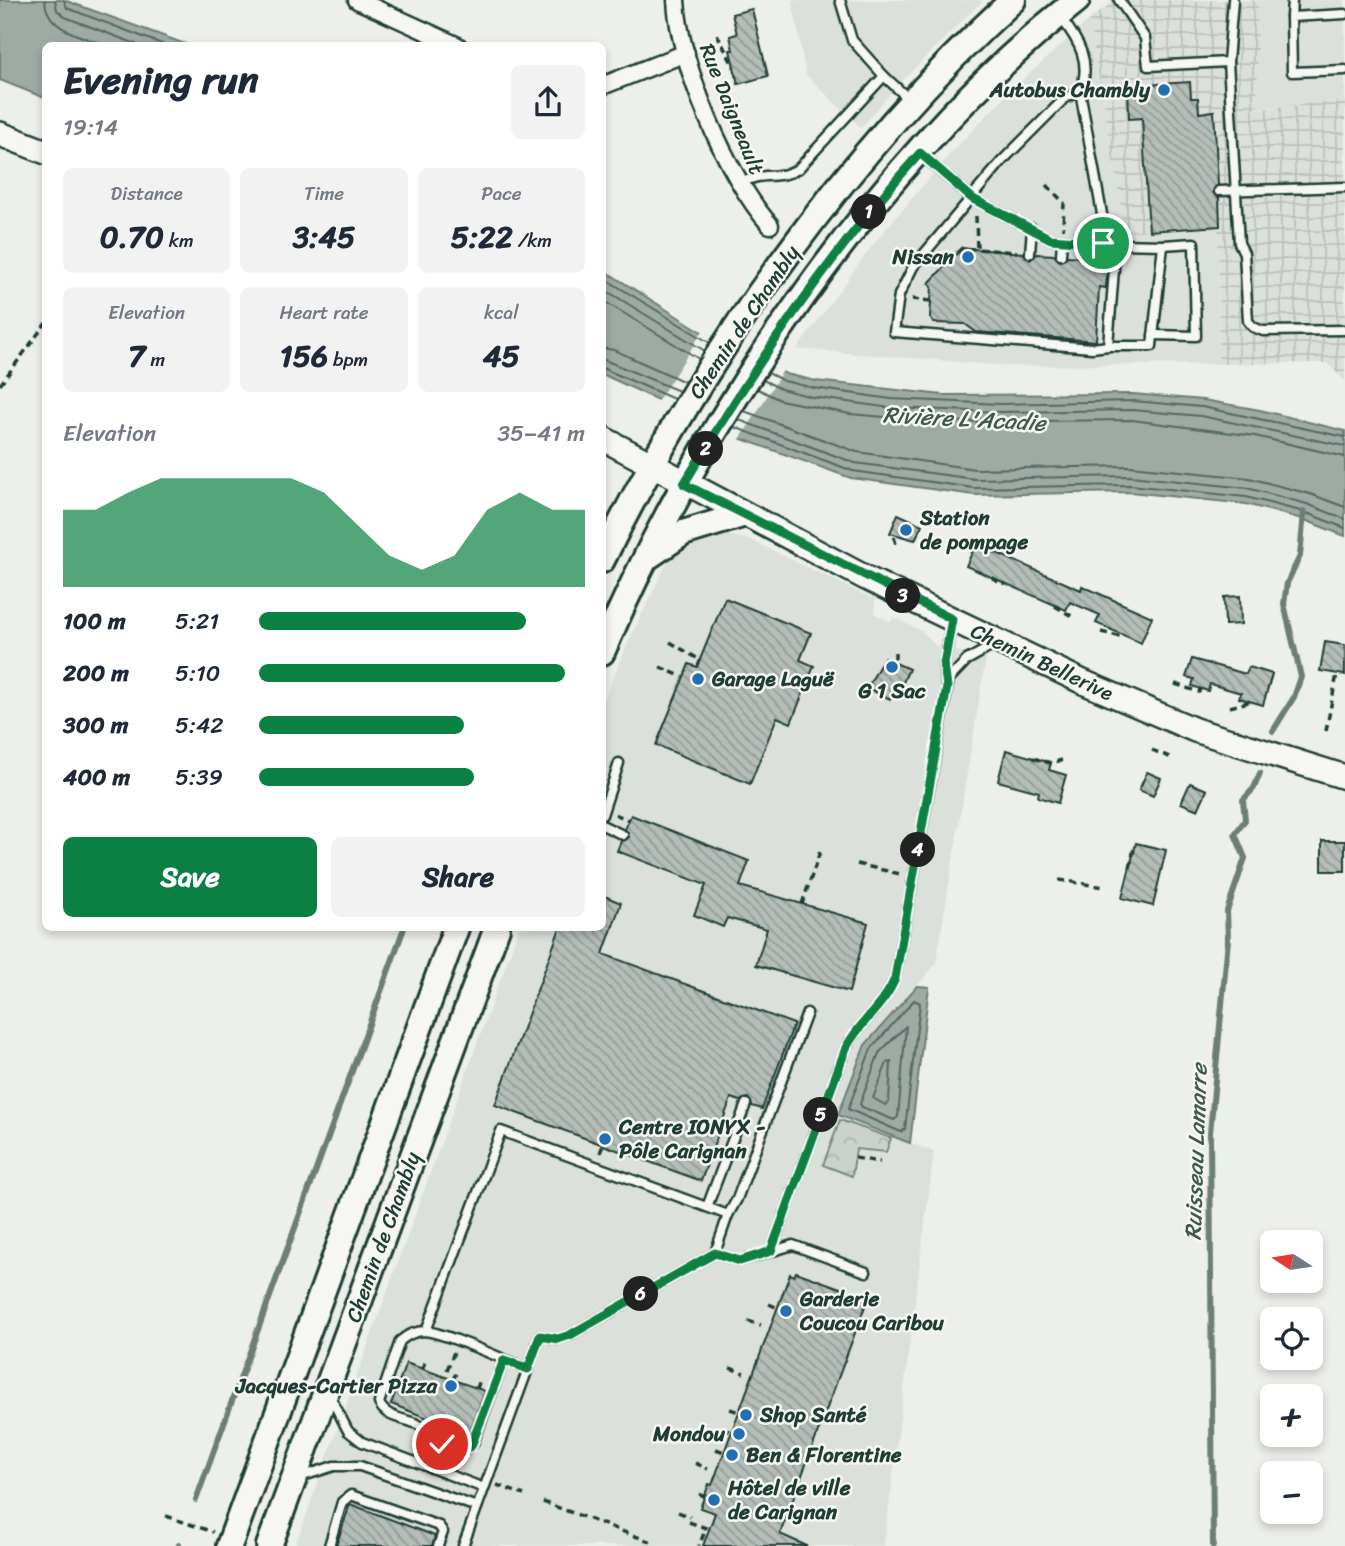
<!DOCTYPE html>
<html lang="en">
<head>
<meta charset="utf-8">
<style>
	body { margin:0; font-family:Sriracha,sans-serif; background:#f2f2f3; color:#1f2937; height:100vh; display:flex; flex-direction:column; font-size:26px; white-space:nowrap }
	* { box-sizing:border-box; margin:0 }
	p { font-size:23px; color:#747a83 }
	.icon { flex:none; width:38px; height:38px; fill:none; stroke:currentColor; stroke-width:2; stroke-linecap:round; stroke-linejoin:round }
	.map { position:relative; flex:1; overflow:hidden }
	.details { position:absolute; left:42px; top:42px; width:564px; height:889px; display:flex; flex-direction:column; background:#fff; border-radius:10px; box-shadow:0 4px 10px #0003 }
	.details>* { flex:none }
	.needle { width:46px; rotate:282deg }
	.buttons { position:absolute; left:1260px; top:1230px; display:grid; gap:14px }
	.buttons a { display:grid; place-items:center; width:63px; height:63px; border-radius:10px; background:#fff; box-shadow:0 4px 10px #0003; font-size:35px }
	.pin { position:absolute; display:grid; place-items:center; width:60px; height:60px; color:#fff; margin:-30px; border:4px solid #fff; border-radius:50%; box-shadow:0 2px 7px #0007 }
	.km { position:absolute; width:35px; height:35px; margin:-18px; border-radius:50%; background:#222; color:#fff; font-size:19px; line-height:35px; text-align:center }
	.round { display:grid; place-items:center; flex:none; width:74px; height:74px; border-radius:10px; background:#f2f2f3 }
	.head { display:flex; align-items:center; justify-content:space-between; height:119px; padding:0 21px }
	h1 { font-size:38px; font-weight:800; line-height:52px }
	.stats { display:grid; grid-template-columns:repeat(3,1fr); gap:10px; height:119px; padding:7px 21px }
	.stats div { display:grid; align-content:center; border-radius:10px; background:#f2f2f3; text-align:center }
	.stats b { font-size:30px; font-weight:800 }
	.stats small { font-size:19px; font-weight:400 }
	.stats p { font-size:19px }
	.chart { height:196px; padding:14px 21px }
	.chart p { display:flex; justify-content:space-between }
	.chart svg { width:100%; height:126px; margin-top:7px; fill:#0b8043; opacity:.7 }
	.button { display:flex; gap:14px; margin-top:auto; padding:14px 21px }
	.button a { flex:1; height:80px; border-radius:10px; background:#0b8043; color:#fff; font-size:28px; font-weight:800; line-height:80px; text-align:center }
	.button a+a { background:#f2f2f3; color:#1f2937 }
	ul { padding:0 21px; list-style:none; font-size:23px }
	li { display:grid; grid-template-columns:112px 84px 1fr; align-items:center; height:52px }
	li i { height:18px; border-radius:9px; background:#0b8043 }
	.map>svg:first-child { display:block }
	.built { fill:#dce0db }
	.industrial { fill:url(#industrial-grid) }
	.park { fill:url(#park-crowns); stroke:#758880; stroke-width:2 }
	.water { fill:#9faaa4; stroke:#6c7e77; stroke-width:2 }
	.pier { fill:#edefea }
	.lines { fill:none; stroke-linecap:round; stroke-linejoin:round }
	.shore { stroke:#526961; stroke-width:2 }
	.stream { stroke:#6c7e77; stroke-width:6 }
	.building { fill:url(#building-back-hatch); stroke:#1f3d34; stroke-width:2 }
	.lane-casing { stroke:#1f3d34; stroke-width:13 }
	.street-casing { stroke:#1f3d34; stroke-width:21 }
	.secondary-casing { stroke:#1f3d34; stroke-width:28 }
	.primary-casing { stroke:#1f3d34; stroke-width:30 }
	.path { stroke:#1f3d34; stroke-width:3.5; stroke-dasharray:7 5; stroke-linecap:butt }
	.lane { stroke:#f6f6f2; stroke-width:8 }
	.street { stroke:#f6f6f2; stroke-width:16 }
	.secondary { stroke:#f6f6f2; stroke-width:23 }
	.primary { stroke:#f6f6f2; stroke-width:24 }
	.route-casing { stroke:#fff; stroke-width:14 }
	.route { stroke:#0b8043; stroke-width:9 }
	.poi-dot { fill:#1f6fb2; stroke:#f6f6f2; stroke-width:2.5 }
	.labels { text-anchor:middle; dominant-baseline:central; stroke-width:5; stroke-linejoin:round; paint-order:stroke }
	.poi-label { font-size:21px; font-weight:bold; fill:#1f3d34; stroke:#f6f6f2; text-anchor:start }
	.street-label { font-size:21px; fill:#1f3d34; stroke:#f6f6f2 }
	.water-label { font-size:23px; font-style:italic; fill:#3f5850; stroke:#f6f6f2 }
</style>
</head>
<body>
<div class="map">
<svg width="1345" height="1546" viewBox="0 0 1345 1546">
	<defs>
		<pattern id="industrial-grid" width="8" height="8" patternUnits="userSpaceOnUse" patternTransform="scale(1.75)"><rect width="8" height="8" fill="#dce0db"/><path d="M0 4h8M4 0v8" fill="none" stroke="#bcc1bd"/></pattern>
		<pattern id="park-crowns" width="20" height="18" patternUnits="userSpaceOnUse" patternTransform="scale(1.75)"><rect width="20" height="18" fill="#cbd2cc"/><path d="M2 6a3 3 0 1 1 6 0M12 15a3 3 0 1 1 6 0" fill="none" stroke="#aeb5b0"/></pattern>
		<pattern id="building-back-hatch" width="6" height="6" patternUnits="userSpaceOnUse" patternTransform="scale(1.75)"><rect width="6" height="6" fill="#b4bdb8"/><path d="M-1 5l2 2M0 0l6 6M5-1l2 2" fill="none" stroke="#929b96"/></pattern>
	</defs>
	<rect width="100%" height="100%" fill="#edefea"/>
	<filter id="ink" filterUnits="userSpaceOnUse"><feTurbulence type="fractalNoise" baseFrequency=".0143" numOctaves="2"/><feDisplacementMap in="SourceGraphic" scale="14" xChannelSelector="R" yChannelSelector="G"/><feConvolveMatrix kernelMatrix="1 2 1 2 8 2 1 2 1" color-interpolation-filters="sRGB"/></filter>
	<g filter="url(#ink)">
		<!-- built -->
		<g class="built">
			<polygon points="792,0 983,0 896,87 861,128 806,75"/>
			<polygon points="1258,0 1345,0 1345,100 1256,109"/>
			<polygon points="1089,20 1125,232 1218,226 1219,364 1009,366 797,349 875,242 948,156 1010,91"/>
			<polygon points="724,534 751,540 875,600 875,614 891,622 893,617 923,632 936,646 986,658 936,964 865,1045 839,1115 934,1152 884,1546 295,1546 519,928 602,928 602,704 629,640 671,555 680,546 705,535"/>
		</g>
		<!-- industrial -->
		<polygon class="industrial" points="1115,0 1258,0 1257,109 1345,100 1345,381 1327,363 1219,364 1218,226 1125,232 1089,20"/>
		<!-- park -->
		<polygon class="park" points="840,1120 891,1138 886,1152 856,1149 852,1176 823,1165"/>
		<!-- water -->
		<g class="water">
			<polygon points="0,0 64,0 188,45 46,46 45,98 0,80"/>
			<polygon points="602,269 702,332 786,374 816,381 943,395 1133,394 1203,400 1260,410 1345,431 1345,536 1302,519 1246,504 1130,492 974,495 851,478 742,439 602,374"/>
			<polygon points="917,986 929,987 910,1143 838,1115 865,1045"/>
		</g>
		<!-- pier -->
		<polygon class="pier" points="704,329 784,369 739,441 657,402"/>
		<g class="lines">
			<!-- shore -->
			<g class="shore">
				<path d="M45 0C46 31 85 37 109 46"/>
				<polyline points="55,0 57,10 65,17 141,46"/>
				<polyline points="64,0 67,8 167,46"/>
				<polyline points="602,277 710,343"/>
				<polyline points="602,288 705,351"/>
				<polyline points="602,300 699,359"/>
				<polyline points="602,348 614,350 685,382"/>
				<polyline points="602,359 679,391"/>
				<polyline points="602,368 674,399"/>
				<polyline points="768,373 784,381 814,388 891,399 1001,404 1133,401 1202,407 1345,437"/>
				<polyline points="763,380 781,389 812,397 891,408 1001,412 1132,410 1201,416 1345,446"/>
				<polyline points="758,389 780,400 850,414 943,422 1132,420 1255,436 1345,457"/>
				<polyline points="744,411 857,452 975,469 1130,466 1249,478 1310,494 1345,507"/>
				<polyline points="739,420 855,463 975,479 1130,476 1247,488 1307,504 1345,519"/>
				<polyline points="734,427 853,471 974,488 1130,485 1246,497 1304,512 1345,528"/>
				<polygon points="914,1000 920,1003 905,1129 901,1132 848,1109 871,1049"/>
				<polygon points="906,1026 898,1117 894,1120 862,1107 860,1104 879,1053"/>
				<polygon points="891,1061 889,1102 885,1105 873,1098 887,1063"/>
			</g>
			<!-- stream -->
			<g class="stream">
				<polyline points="1273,731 1294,697 1301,677 1284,604 1287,583 1300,556 1304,512"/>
				<polyline points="196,1500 404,928"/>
				<polyline points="179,1546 179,1545"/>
				<polyline points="1213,1546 1210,1133 1228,940 1227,911 1245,858 1235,834 1245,820 1243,800 1254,788 1260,773"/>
			</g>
		</g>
		<!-- building -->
		<g class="building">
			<polygon points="752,9 768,76 738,84 730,50 733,50 730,36 737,34 732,14"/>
			<polygon points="1190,82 1191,98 1198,98 1199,113 1214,111 1218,185 1213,192 1219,198 1220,226 1149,231 1142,118 1129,119 1128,86"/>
			<polygon points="962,248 1023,253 1030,260 1037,254 1054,255 1060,261 1067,256 1108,259 1106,288 1099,287 1096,341 976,332 965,324 934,323 930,318 932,286 929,283"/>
			<polygon points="898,514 922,525 915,540 890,533"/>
			<polygon points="976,544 1081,590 1082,586 1152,617 1141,643 1096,623 1100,615 1070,602 1066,610 966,566"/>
			<polygon points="1240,596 1241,624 1225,625 1224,597"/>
			<polygon points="725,598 811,633 800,660 814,666 791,723 777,717 750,784 656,745 689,664 697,667"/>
			<polygon points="1325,642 1345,645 1345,675 1320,671"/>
			<polygon points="884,658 909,669 900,689 896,687 890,699 867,688"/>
			<polygon points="1192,659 1246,674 1249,667 1272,674 1263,705 1239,698 1241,693 1210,684 1208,691 1192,686 1194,679 1186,677"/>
			<polygon points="1006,750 1051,763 1049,770 1066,775 1058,803 1038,797 1039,792 998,781"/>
			<polygon points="1147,772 1161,778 1153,796 1139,790"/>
			<polygon points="1190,783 1207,790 1198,810 1181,803"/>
			<polygon points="631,815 749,861 740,886 868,923 849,992 756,965 767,929 727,918 723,927 694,915 706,885 617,851 621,841 629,837 625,829"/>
			<rect x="1322" y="841" width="23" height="30"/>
			<polygon points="1136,843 1166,850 1153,906 1122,898"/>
			<polygon points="602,895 621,903 603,954 794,1024 762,1109 752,1106 748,1098 740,1101 731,1098 701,1181 495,1105 560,928 602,928"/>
			<polygon points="796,1272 868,1298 780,1534 807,1546 703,1546 715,1513 700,1508 709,1484 712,1485 790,1274 794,1276"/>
			<polygon points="406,1363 485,1391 469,1434 391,1404"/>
			<polygon points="350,1504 435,1536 432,1546 336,1546"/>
		</g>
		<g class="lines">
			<defs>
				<g id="lane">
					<polyline points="840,0 852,40 884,76"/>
					<polyline points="1119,0 1145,38 1148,66 1228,62 1233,0"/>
					<polyline points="1345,14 1291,17 1292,72 1345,70"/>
					<polyline points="1291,17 1292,0"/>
					<polyline points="1228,62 1239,243 1244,253 1248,321 1253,327 1263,331 1345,330"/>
					<polyline points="1080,91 1065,98 1002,161 913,267 899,295 894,332 1092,348 1108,346"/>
					<path d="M922 155 973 199 1051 239 1103 243 1102 214 1080 91C1092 63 1079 41 1061 18"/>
					<path d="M740 184C761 170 779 181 798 169L884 76 910 100"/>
					<polyline points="1219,191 1345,187"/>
					<polyline points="1103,243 1116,244 1108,346 1152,346 1163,245 1116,244"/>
					<polyline points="1030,253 1032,228"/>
					<polyline points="1061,255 1062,241"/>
					<polyline points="1153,335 1196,336 1194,243 1163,245"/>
					<polyline points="946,684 944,665 952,620"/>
					<polyline points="602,815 619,763"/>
					<polyline points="602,825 623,835"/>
					<polyline points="707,1207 746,1104"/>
					<polyline points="728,1215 737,1199 807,1013"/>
					<path d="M771 1251 846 1048C859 1022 885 1005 895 978L949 679 967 660 994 645"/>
					<polyline points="426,1331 501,1131 728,1215 715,1253"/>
					<path d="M504 1360 473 1444 465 1449C443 1450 434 1433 417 1424 403 1418 386 1418 379 1403L400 1341C407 1335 416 1331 425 1331 447 1333 504 1360 528 1369"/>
					<polyline points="331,1398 348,1431 362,1442 484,1488"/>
					<polyline points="300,1477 334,1466 360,1466 477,1507"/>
					<polyline points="329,1546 342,1502 351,1495 439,1526 443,1532 438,1546"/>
					<polyline points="463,1546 540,1336 558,1339 570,1335 715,1253 740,1261 793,1245 866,1272"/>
				</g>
				<g id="street">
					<polyline points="357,0 458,46"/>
					<path d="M676 0C679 64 727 177 770 225"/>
					<polyline points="602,86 686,53"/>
				</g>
				<g id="secondary">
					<polyline points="0,134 46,152"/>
					<polyline points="602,438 866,578 1083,682 1195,730 1345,777"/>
				</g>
				<g id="primary">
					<polyline points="646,558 683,533 742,515"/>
					<path d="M602 560C701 359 847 151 1013 0"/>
					<path d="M602 652C702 419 877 158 1077 0"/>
					<polyline points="229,1546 456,928"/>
					<polyline points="269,1546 497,928"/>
				</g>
			</defs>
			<!-- lane casing -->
			<use href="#lane" class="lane-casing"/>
			<!-- street casing -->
			<use href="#street" class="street-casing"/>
			<!-- secondary casing -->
			<use href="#secondary" class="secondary-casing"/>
			<!-- primary casing -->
			<use href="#primary" class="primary-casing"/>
			<!-- path -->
			<g class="path">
				<polyline points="717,34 734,67"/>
				<polyline points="1047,185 1064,203 1063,229"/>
				<polyline points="976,216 977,249"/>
				<polyline points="938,254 945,260 951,259 962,248 1017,252"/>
				<polyline points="912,299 931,301"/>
				<polyline points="0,385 46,323"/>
				<polyline points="894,537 896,544"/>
				<polyline points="992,578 1005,584"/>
				<polyline points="1055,606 1075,618"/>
				<polyline points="1101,632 1122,637"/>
				<polyline points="670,642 700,660"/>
				<polyline points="895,652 895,663"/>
				<polyline points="660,667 683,677"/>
				<polyline points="1175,684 1199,692 1200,689"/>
				<polyline points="1230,707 1252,701"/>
				<polyline points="1326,731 1337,674"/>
				<polyline points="1152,750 1172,758"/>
				<polyline points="1033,758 1051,763 1062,760"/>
				<polyline points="615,814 628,820"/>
				<polyline points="857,864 900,874"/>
				<polyline points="1130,868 1134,848"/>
				<polyline points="1059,880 1105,887"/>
				<polyline points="802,904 821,849"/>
				<polyline points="600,1153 603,1145"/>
				<polyline points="855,1158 880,1162"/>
				<polyline points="769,1304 778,1308"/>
				<polyline points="748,1321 761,1325"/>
				<polyline points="730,1368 744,1373"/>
				<polyline points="422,1369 425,1362"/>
				<polyline points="447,1370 454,1352"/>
				<polyline points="453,1380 456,1373"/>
				<polyline points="477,1389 479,1382"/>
				<polyline points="730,1409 739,1412"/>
				<polyline points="723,1429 732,1432"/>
				<polyline points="716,1449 724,1452"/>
				<polyline points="695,1463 708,1469"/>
				<polyline points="497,1485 524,1495"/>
				<polyline points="699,1494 704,1496"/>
				<polyline points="543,1502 654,1543"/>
				<polyline points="678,1512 690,1517"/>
				<polyline points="166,1516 213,1532"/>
				<polyline points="689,1522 706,1528 699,1546"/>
			</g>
			<!-- lane -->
			<use href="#lane" class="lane"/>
			<!-- street -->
			<use href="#street" class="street"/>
			<!-- secondary -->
			<use href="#secondary" class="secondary"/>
			<!-- primary -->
			<use href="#primary" class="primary"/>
		</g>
	</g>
	<g class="lines" filter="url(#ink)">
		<defs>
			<path id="route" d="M442 1444 461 1450 471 1446 504 1360 528 1369 540 1336 558 1339 570 1335 715 1253 740 1261 771 1251 846 1048C859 1022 885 1005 895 978L947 687 944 664 952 619 684 484C754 367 829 254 920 153L973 199 1051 239 1103 243"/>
		</defs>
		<!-- route casing -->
		<use href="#route" class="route-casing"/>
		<!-- route -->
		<use href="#route" class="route"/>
	</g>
	<!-- markers -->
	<g class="poi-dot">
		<circle cx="1164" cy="90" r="7"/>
		<circle cx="968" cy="257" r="7"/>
		<circle cx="906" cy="530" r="7"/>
		<circle cx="892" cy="667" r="7"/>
		<circle cx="698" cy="679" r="7"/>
		<circle cx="605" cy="1139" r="7"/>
		<circle cx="786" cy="1311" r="7"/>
		<circle cx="451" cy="1386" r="7"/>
		<circle cx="746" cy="1415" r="7"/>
		<circle cx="739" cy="1434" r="7"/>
		<circle cx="732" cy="1455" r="7"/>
		<circle cx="714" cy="1500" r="7"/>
	</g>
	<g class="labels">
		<!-- poi labels -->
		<g class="poi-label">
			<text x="1150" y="90" text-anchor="end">Autobus Chambly</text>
			<text x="954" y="257" text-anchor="end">Nissan</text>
			<text x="920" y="518">Station<tspan x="920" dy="24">de pompage</tspan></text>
			<text x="712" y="679">Garage Laguë</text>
			<text x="892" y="691" text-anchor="middle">G 1 Sac</text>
			<text x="619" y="1127">Centre IONYX -<tspan x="619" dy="24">Pôle Carignan</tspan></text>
			<text x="800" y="1299">Garderie<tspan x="800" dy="24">Coucou Caribou</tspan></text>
			<text x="437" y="1386" text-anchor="end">Jacques-Cartier Pizza</text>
			<text x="760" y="1415">Shop Santé</text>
			<text x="725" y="1434" text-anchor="end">Mondou</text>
			<text x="746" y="1455">Ben &amp; Florentine</text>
			<text x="728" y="1488">Hôtel de ville<tspan x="728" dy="24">de Carignan</tspan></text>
		</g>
		<!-- street labels -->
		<g class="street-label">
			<text transform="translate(732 109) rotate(68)">Rue Daigneault</text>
			<text transform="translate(744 322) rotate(-56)">Chemin de Chambly</text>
			<text transform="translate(1042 662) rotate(25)">Chemin Bellerive</text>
			<text transform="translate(383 1237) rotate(-70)">Chemin de Chambly</text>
		</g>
		<!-- water labels -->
		<g class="water-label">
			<text transform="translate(964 419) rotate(3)">Rivière L'Acadie</text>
			<text transform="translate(1196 1152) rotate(-88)">Ruisseau Lamarre</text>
		</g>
	</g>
</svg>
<div class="buttons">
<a><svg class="needle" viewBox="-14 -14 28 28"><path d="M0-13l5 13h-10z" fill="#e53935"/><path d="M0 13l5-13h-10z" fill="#747a83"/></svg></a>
<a><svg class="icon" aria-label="locate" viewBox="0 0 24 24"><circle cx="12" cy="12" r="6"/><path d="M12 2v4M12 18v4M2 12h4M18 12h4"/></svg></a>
<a>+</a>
<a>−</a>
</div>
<div class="pin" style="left:1103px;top:243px;background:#1e9e55"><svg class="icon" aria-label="arrive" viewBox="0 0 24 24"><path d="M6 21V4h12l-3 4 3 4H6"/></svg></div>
<div class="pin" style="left:442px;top:1444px;background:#d93025"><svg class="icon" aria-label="check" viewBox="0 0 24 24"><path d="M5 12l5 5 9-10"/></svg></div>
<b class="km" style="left:869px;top:212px">1</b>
<b class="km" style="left:706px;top:449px">2</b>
<b class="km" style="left:903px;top:596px">3</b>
<b class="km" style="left:918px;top:850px">4</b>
<b class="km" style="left:821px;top:1115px">5</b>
<b class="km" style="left:641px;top:1294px">6</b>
<section class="details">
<div class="head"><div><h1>Evening run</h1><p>19:14</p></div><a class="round"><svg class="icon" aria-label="share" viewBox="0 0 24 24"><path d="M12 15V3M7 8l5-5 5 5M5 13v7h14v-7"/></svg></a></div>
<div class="stats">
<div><p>Distance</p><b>0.70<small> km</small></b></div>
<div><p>Time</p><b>3:45</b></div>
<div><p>Pace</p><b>5:22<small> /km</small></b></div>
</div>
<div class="stats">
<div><p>Elevation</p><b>7<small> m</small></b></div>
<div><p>Heart rate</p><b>156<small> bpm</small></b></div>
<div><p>kcal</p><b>45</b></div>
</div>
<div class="chart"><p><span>Elevation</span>35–41 m</p>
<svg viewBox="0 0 160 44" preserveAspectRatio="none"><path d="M0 44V17L10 17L20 11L30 6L40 6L50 6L60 6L70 6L80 11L90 22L100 33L110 38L120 33L130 17L140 11L150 17L160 17V44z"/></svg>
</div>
<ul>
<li><b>100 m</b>5:21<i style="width:82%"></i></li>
<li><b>200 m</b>5:10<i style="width:94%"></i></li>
<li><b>300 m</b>5:42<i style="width:63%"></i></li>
<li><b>400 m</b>5:39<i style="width:66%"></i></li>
</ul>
<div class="button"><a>Save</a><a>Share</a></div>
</section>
</div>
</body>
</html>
